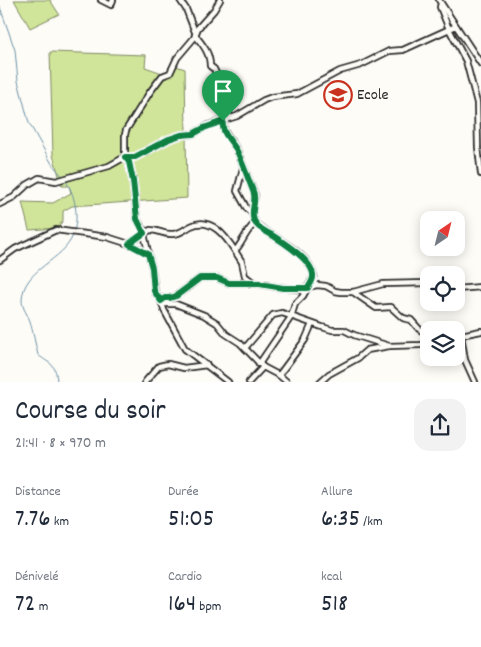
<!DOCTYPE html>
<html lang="fr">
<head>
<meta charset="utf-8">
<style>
	body { margin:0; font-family:Dekko,sans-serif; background:#f2f2f3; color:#1f2937; height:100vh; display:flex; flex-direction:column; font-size:19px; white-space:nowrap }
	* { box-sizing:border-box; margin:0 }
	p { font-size:16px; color:#747a83 }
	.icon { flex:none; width:28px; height:28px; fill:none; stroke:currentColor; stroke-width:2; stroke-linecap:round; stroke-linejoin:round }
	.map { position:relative; height:382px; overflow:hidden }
	.details { display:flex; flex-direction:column; background:#fff; flex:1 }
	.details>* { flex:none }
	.needle { width:32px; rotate:35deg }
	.controls { position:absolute; left:420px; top:211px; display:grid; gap:10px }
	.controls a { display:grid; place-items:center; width:45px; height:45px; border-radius:10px; background:#fff; box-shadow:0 2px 12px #0003; font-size:25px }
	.pin { position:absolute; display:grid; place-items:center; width:42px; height:42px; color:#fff; margin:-51px -21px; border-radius:50% 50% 50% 0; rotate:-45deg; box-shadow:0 0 5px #0007 }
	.pin .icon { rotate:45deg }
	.round { display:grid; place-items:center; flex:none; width:52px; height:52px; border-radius:15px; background:#f2f2f3 }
	.summary { display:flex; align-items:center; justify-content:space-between; height:85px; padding:0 15px }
	h1 { font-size:28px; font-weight:600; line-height:38px }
	.metrics { display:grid; grid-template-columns:repeat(3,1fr); gap:8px; height:85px; padding:5px 15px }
	.metrics div { display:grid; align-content:center }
	.metrics b { font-size:25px; font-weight:600 }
	.metrics small { font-size:14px; font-weight:400 }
	.metrics p { font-size:14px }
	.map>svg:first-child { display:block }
	.green { fill:#d0e599; stroke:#7e8862 }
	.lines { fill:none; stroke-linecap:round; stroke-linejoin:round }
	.stream { stroke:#6c91a6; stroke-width:1 }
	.minor-casing { stroke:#2b2b2b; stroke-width:8 }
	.minor { stroke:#fdfcf7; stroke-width:4.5 }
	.route-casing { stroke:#fff; stroke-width:10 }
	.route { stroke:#0b8043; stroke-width:6 }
	.labels { text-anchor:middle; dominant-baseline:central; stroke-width:4; stroke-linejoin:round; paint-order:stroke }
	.poi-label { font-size:16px; fill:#2b2b2b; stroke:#fdfcf7; text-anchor:start }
</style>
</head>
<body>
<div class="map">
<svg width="481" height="382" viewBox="0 0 481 382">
	<rect width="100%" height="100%" fill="#fdfcf7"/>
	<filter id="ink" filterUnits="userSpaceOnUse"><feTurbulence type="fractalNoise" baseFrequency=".02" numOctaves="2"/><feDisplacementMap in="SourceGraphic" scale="10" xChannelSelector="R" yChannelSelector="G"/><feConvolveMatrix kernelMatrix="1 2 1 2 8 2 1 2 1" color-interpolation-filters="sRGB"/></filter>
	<g filter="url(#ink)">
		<!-- green -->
		<g class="green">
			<polygon points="14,0 50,0 59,14 30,28"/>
			<polygon points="50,52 146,55 145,67 171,76 176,66 185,69 187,198 72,206 63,211 63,220 58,228 29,230 22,202 53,203 71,193 69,186 62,186 53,155"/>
		</g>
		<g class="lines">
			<!-- stream -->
			<g class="stream">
				<polyline points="0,7 15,50 18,81 29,123 52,164 63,177"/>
				<path d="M65 180C75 193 79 216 74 231"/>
				<path d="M57 382C56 363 51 365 38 355 35 343 33 332 30 321 27 313 22 308 22 300 23 268 64 261 73 235"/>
			</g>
			<defs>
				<g id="minor">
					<polyline points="101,0 111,5 113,0"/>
					<polyline points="180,0 186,9 195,32"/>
					<polyline points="439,0 481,64"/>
					<polyline points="441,4 440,7 449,29 466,61 477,103 478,147 481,174"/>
					<path d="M195 35C203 45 210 53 210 66L214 69 229 100V118"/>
					<path d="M223 121 224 130 237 150 255 195 252 213 255 223C246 231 243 242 235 251L242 262 245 276 254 283 276 287 298 289 317 285 326 286 335 291 341 292H353L383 284 429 283"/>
					<polyline points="243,168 237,191 247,209 252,213"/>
					<polyline points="0,204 14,197 27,185 39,178 56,181 109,166 125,157 135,157 169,139 181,135 193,134 209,125 237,116 264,100 272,97 297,94 340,71 361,65 389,51 403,50 456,26"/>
					<path d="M255 223C273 239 308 250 314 276L303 296 295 304 291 317 259 364"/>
					<path d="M129 244 150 230C158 230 165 235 173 234 180 234 185 229 191 226 211 216 226 237 235 251"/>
					<polyline points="148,252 143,229 137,219 133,181 129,163 125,157 125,135 126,130 150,92 162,76 170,73 177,58 194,38 198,28 214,10 220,0"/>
					<polyline points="0,260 15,249 56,230 107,237 129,244 144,251 148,253 152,268 155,293 160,298 164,310 185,349 228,382"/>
					<polyline points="456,289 481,287"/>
					<polyline points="353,292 376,308 391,307 403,318 411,320 419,329 429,335"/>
					<polyline points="161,301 165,298 170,298 176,296 200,278 217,278 229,283 254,283"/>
					<polyline points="162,304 176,304 204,315 217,323 226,334 240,343 263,367"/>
					<polyline points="461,335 465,360 475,382"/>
					<polyline points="456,336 481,331"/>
					<polyline points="245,348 273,315 282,313 322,327 332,330 344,330 354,335 389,346"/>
					<polyline points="279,375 305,340 312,324"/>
					<polyline points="145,382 159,366 168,364 184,368 207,365"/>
					<polyline points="249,382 263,367 280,376 287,382"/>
					<polyline points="320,382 329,374 358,358 367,350 389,346 421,345 429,342"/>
				</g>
			</defs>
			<!-- minor casing -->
			<use href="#minor" class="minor-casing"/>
			<!-- minor -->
			<use href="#minor" class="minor"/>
		</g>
	</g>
	<g class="lines" filter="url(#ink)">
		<defs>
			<path id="route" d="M223 121C221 134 232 141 237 151 243 164 248 178 253 191 258 201 248 213 256 224 260 229 266 232 272 235 283 242 315 262 313 277 313 281 310 284 308 288H283L254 283H229L217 278H200L176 296 170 298H165L161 301 154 291 152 268 148 254 129 244 144 233 137 219 133 181 129 162 125 157H135L169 139 181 135 193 134 204 128Z"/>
		</defs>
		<!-- route casing -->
		<use href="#route" class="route-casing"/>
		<!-- route -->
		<use href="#route" class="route"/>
	</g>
	<!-- icons -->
	<defs>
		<symbol id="school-ring" viewBox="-11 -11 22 22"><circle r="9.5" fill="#fdfcf7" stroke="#c8321e" stroke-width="1.5"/><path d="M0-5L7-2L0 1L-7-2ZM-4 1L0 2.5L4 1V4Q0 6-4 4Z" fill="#c8321e"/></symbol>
	</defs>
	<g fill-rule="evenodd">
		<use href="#school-ring" x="322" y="79" width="32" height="32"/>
	</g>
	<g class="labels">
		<!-- poi labels -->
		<g class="poi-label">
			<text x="357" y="95">Ecole</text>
		</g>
	</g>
</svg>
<div class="controls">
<a><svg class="needle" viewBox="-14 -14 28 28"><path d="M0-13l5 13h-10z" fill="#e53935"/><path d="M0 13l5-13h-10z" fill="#747a83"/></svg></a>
<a><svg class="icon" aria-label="locate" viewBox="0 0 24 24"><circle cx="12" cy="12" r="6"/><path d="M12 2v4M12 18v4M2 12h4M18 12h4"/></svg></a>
<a><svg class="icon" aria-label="layers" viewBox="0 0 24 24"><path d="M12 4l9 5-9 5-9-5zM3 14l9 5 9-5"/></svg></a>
</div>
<div class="pin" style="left:223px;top:121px;background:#1e9e55"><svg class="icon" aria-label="arrive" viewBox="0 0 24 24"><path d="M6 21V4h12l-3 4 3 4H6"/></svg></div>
</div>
<section class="details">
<div class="summary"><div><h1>Course du soir</h1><p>21:41 · 8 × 970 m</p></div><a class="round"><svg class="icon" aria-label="share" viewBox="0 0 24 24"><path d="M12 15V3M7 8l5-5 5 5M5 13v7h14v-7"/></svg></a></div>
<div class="metrics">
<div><p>Distance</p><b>7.76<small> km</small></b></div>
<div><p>Durée</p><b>51:05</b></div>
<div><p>Allure</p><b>6:35<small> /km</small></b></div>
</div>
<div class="metrics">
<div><p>Dénivelé</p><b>72<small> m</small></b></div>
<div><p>Cardio</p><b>164<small> bpm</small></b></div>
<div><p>kcal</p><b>518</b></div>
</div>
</section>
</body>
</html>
